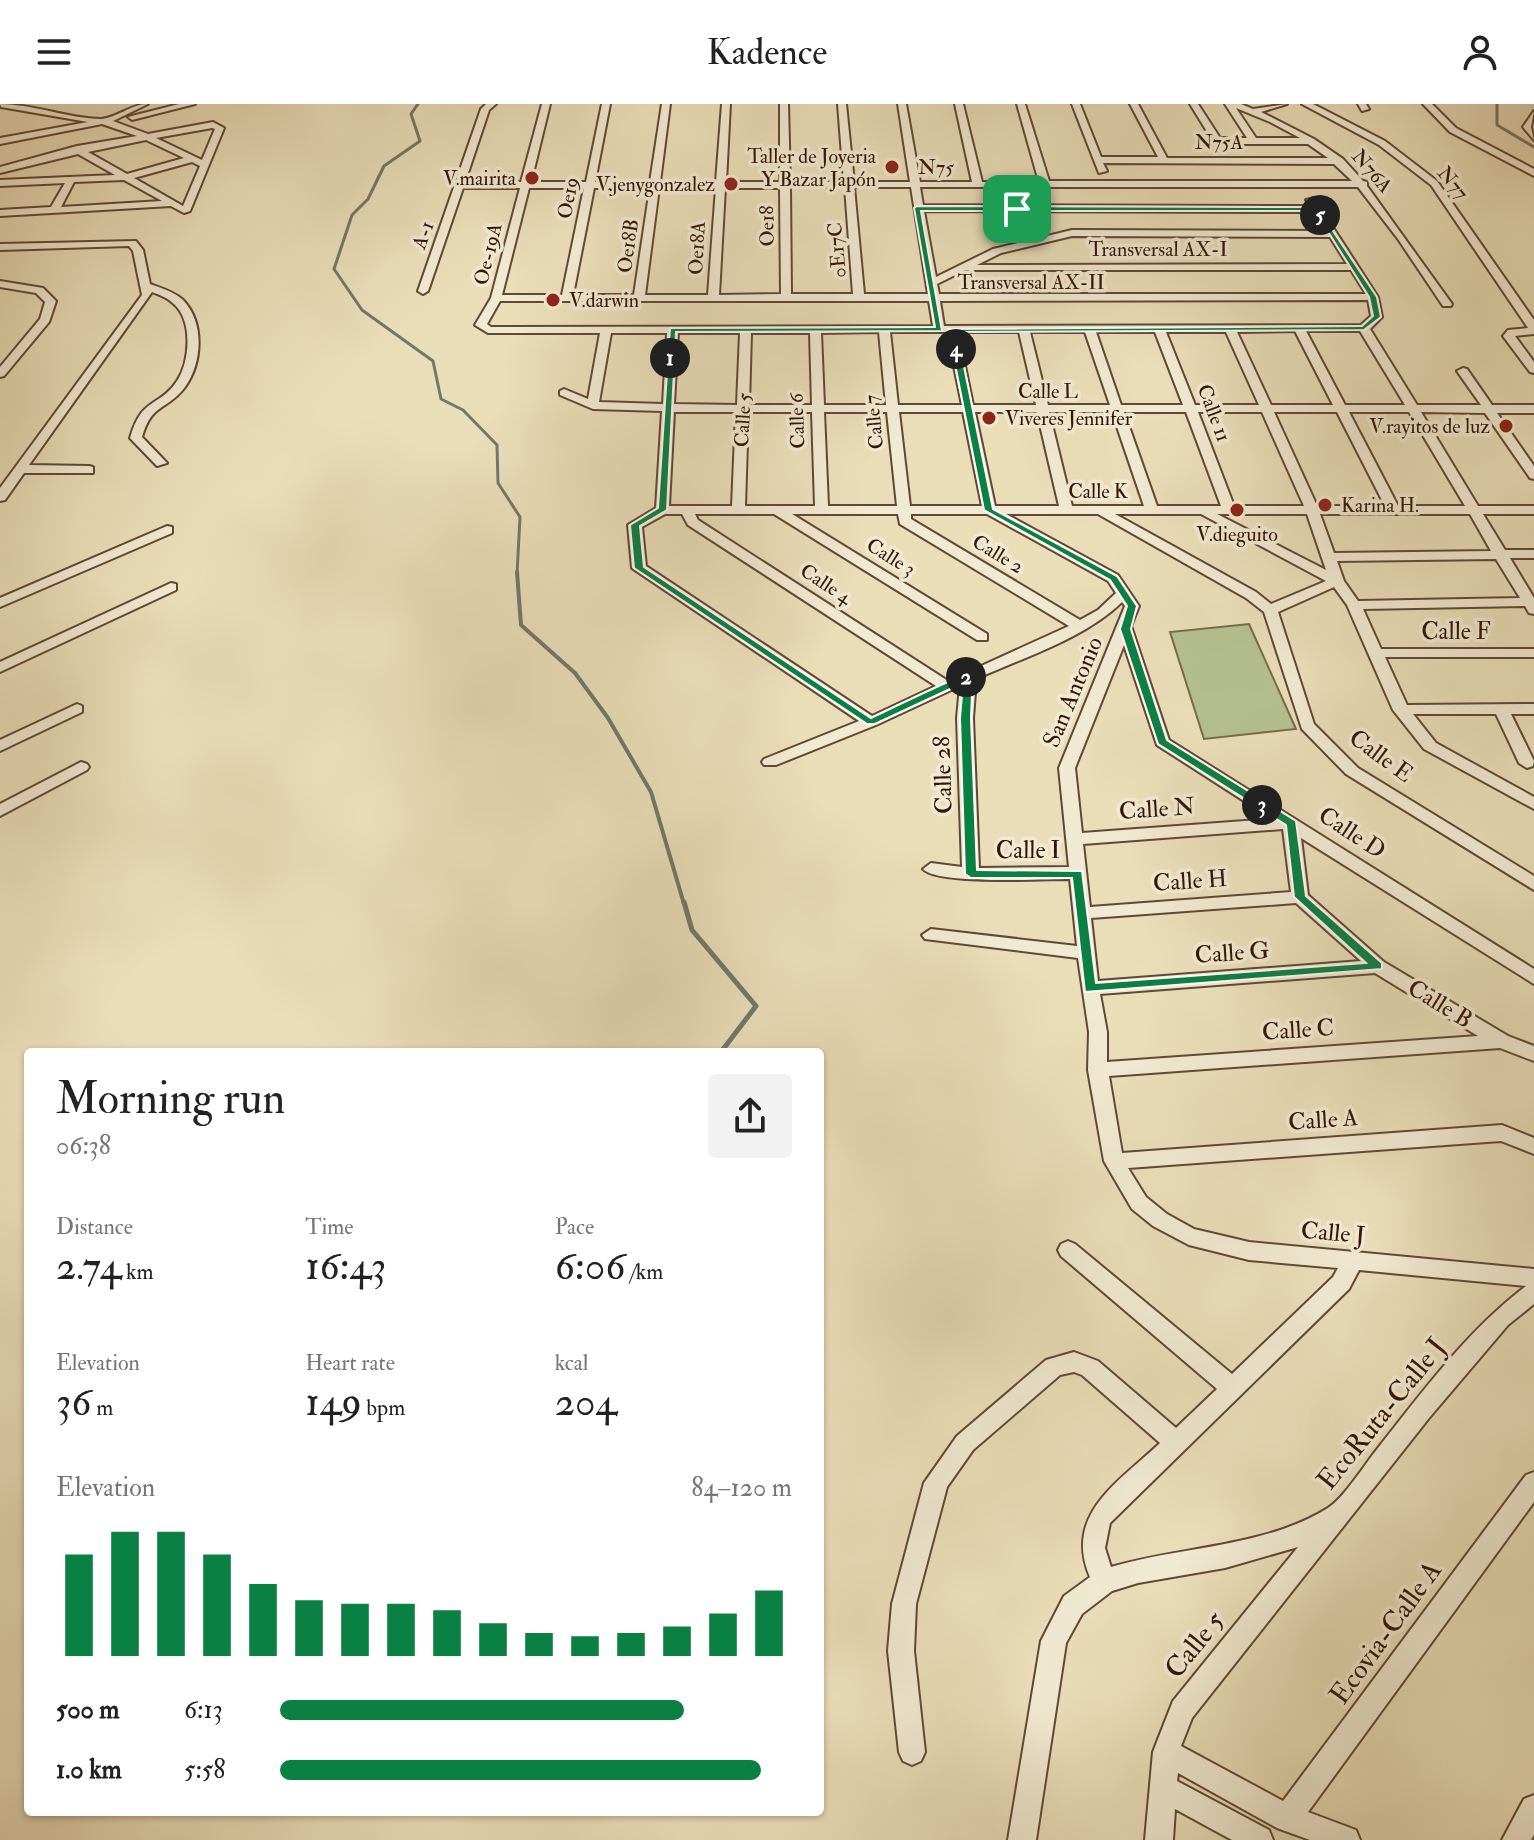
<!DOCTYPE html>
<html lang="en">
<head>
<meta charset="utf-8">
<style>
	body { margin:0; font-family:"IM FELL Double Pica",serif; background:#f2f2f2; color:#222; height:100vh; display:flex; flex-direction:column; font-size:30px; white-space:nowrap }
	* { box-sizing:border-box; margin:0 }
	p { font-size:26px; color:#767676 }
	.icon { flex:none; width:44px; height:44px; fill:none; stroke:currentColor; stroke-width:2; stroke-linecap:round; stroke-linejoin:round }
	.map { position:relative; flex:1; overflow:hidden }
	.sheet { position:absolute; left:24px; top:944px; width:800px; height:768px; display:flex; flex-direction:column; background:#fff; border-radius:8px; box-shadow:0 2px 6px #0004 }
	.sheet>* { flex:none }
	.pin { position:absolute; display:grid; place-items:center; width:68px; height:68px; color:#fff; margin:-34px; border-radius:16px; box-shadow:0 4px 12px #0006 }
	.km { position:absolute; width:40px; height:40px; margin:-20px; border-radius:50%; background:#222; color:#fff; font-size:22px; line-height:40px; text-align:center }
	.round { display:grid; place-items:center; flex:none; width:84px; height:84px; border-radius:8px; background:#f2f2f2 }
	.head { display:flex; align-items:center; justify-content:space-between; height:136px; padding:0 32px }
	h1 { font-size:44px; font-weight:600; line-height:60px }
	.metrics { display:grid; grid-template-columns:repeat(3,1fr); gap:12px; height:136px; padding:8px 32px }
	.metrics div { display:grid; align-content:center }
	.metrics b { font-size:40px; font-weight:600 }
	.metrics small { font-size:22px; font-weight:400 }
	.metrics p { font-size:22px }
	.chart { height:224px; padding:16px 32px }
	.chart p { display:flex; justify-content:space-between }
	.chart svg { width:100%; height:144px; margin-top:8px; stroke:#0b8043; stroke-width:6 }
	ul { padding:0 32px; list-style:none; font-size:26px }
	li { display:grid; grid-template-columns:128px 96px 1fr; align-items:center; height:60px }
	li i { height:20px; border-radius:10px; background:#0b8043 }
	header { display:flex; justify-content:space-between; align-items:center; height:104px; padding:0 32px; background:#fff; font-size:36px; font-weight:600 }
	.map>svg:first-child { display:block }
	.green { fill:#b5c190; stroke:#756b4c; stroke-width:2 }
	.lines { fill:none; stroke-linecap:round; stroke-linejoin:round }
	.stream-far2 { stroke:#70796c; stroke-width:3 }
	.stream-far1 { stroke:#70796c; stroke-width:4 }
	.stream { stroke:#70796c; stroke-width:5 }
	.minor-casing { stroke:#624735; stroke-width:4 }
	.minor { fill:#f1ead2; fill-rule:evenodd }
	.route { fill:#0b8043; stroke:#fff; stroke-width:2; fill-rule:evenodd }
	.poi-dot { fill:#8f2418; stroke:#f1ead2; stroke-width:3 }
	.labels { text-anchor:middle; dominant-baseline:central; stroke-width:7; stroke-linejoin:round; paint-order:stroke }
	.far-street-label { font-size:20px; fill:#351509; stroke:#f1ead2 }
	.far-poi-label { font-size:20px; fill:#351509; stroke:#f1ead2; text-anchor:end }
	.street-label { font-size:24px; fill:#351509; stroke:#f1ead2 }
	.near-street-label { font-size:28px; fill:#351509; stroke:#f1ead2 }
</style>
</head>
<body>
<header><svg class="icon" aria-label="menu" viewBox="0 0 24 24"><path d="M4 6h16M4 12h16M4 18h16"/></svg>Kadence<svg class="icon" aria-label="person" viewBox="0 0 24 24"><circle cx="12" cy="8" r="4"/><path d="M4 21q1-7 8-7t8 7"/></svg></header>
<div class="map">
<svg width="1534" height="1736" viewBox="0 0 1534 1736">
	<rect width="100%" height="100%" fill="#eadeb9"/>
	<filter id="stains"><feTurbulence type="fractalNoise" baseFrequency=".0025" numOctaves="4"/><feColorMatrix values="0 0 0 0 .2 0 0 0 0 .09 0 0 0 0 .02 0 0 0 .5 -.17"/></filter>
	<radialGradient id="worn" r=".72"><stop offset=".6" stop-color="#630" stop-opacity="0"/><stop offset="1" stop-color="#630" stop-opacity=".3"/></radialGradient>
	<!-- green -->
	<polygon class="green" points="1249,520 1296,625 1204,635 1170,528"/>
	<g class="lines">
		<!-- stream-far2 -->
		<g class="stream-far2">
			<polyline points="418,0 411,10 420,37 384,62 368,95 352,111 334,165 362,206 433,257 441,295 463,306 497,341 498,379 520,413 517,470"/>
			<polyline points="1497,0 1497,21 1534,43"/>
		</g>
		<!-- stream-far1 -->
		<polyline class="stream-far1" points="517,468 521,521 575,569 608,614 651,688 684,800"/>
		<!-- stream -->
		<polyline class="stream" points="684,798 692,826 756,902 721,948"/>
		<defs>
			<g id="minor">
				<path d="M0 0C33 0 71 15 101 15 117 14 131 0 148 0L113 17 148 30 213 18 224 24 190 107 184 109 171 102 0 112V106L51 103 65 79 0 82V76L115 71 78 50 0 69V63L77 42 137 32 102 20 0 40V34L88 18 1 3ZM212 24 215 25 202 56 156 34ZM146 36 184 54 127 70 88 48ZM192 58 200 62 183 102 134 74ZM124 76 162 97 61 103 74 78Z"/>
				<polygon points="179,0 195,0 132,16 128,13"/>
				<path d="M486 0H496L489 6 465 78H521L542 0H550L531 78H586L602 0H610L595 78H650L662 0H670L660 78H716L722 0H730L726 78H780V0H788L790 78H844L838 0H846L854 78H910L898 0H906L920 78H972L955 0H963L982 78H1039L1017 0H1025L1049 77H1352L1334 60 1103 59 1107 67 1099 69 1072 0H1080L1101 53H1158L1130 0H1138L1167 54H1328L1308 40H1223L1227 45 1219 47 1190 0H1198L1220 34H1247L1225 0H1241L1253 5 1287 0 1261 8 1314 35 1343 55 1363 77 1367 78V82L1452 200 1451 202H1443L1398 135 1358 83H920L923 101 1310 102 1306 96 1314 94 1378 193 1382 213 1370 225 1417 301H1481L1457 267 1463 264 1467 265 1492 301H1534V309H1497L1534 362V375L1530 374 1485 309 1421 308 1478 402H1534V410H1483L1505 446H1534V454H1510L1534 494V510L1529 509 1525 502 1363 505 1381 545H1534V553H1385L1407 601 1534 600V610H1511L1534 657 1533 662 1527 664 1519 659 1496 610H1413L1436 639 1534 693V705L1424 645 1393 606 1347 501 1334 483 1278 508 1314 620 1358 664 1534 772V786L1346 670 1302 625 1264 508 1246 494 1098 410H1006L1118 471 1139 502 1131 522 1169 636 1534 865V880L1301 734 1308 791 1384 858 1508 932 1534 942V957L1500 944 1109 972 1122 1049 1502 1021 1534 1034V1050L1501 1037 1128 1064 1146 1093 1167 1110 1194 1125 1249 1138 1534 1165V1200L1508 1221 1429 1314 1192 1614 1181 1642 1283 1697 1526 1371 1534 1368V1398L1308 1708 1356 1726 1360 1736H1310L1277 1724 1178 1669 1177 1677 1269 1726 1273 1736H1232L1175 1705 1173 1736H1145L1153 1648 1173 1597 1298 1443 1225 1464 1138 1479 1112 1487 1082 1510 1066 1539 1036 1736H1008L1041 1537 1064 1492 1090 1473C1063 1410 1119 1378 1160 1339L1082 1271 1074 1268 1060 1271 973 1346 947 1383 916 1500 914 1547 925 1648 921 1657 912 1661 903 1657 899 1648 888 1547 892 1500 924 1379 957 1332 1046 1256 1074 1248 1098 1257 1176 1324 1217 1285 1061 1152 1058 1146 1061 1140 1068 1137 1075 1140 1232 1270 1333 1173 1338 1164 1249 1156 1189 1141 1153 1122 1132 1105 1104 1057 1088 966 1089 928 1078 854 925 835 922 831 931 825 1077 842 1070 775C1044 775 937 781 923 765L931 759 962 763 957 614 960 582 876 621 776 661H764L762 658 764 655 859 617 632 464 628 421 656 404 662 307 593 305 560 291V287L564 285 588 295 600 229H488L475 221 491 194 520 84H463L428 187 423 190 418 187 481 5ZM1236 4 1270 18 1300 34H1256ZM790 83H845L853 190H791ZM854 83H911L928 190H864ZM529 84H584L562 191H502ZM594 84H650L634 191H573ZM659 84H716L708 191H645ZM725 84H780L781 190 719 191ZM924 107 1314 108 1326 127 1072 126 993 145 936 173ZM1072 132 1330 133 1347 160 977 161 1001 149ZM965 166H1351L1366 190H939L937 180ZM1368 196 1371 212 1361 221 944 222 940 197ZM500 197H929L933 222 491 223 487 220ZM1295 227 1333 301H1271L1237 228ZM1306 227H1360L1405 301H1345ZM879 228 886 301H824L821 229ZM890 228H947L962 301H898ZM958 228H1019L1036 301H973ZM1030 228H1085L1110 301H1048ZM1096 228H1155L1183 301H1121ZM1166 228H1226L1259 301H1195ZM611 229H667L663 300 599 298ZM678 229H740L737 301 674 300ZM751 229H810L812 301H749ZM674 308H736L732 402H669ZM748 308H812L815 402H745ZM824 308H887L897 402H828ZM899 308H963L982 402H910ZM975 308H1037L1059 402H995ZM1049 308H1112L1144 402H1072ZM1124 308H1186L1221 402H1157ZM1198 308H1262L1304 402H1234ZM1274 308H1337L1385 402H1317ZM1349 308H1409L1465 402H1398ZM665 410H682L688 421 936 582 872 612 646 462 642 423ZM695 410H774L977 536H987V530L792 410H898L900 420 1069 522 948 577 698 416ZM911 410H987L1108 477 1116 489 1098 506 1080 516 911 415ZM1115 410H1201L1326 477 1271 500 1256 488ZM1217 410H1307L1326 466ZM1320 410H1470L1491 447 1334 449ZM1496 455 1520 494 1358 497 1344 477 1337 457ZM1122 498 1125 502 1059 664 1069 763 979 764 973 614 976 575C1024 553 1084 535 1122 498ZM1124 541 1157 641 1272 715 1082 729 1075 664ZM1283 725 1291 788 1090 803 1083 740ZM1296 799 1361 857 1098 877 1091 814ZM1375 869 1478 932 1107 958V928L1100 890ZM1359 1166 1526 1182C1468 1226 1423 1287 1378 1344 1365 1360 1344 1394 1328 1404 1263 1444 1182 1442 1111 1463L1105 1444 1110 1419 1349 1185Z"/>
				<polygon points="1302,0 1313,0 1385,37 1437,77 1534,216 1534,230 1515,232 1534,258 1534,269 1530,268 1503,232 1508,226 1528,224 1431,81 1379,41"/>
				<polygon points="1358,0 1366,0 1369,5 1362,7"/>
				<polygon points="1423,0 1432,0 1456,24 1534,65 1534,72 1450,28"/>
				<polygon points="1534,7 1531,23 1534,36 1523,23"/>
				<path d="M136 137 143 146 150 180C161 184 175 188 183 196 205 219 202 259 185 283 167 307 152 298 142 333L167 359 157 362 130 334C142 292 159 304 177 277 190 257 193 217 174 200 168 194 160 191 152 188L29 361 89 362 93 363V369H24L5 396 0 397V384L142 191 133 147 129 142 0 146V140Z"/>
				<polygon points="0,177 43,184 56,197 49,218 4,272 0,273 0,263 40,215 45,198 36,189 0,183"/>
				<polygon points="167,422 172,423 172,429 0,503 0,494"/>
				<polygon points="171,479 176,480 176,486 0,568 0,558"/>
				<polygon points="77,600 82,602 82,608 0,647 0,636"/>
				<polygon points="81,658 87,660 89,663 87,666 0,712 0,700"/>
				<polygon points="1534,1691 1534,1731 1531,1736 1502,1736 1524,1695"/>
			</g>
		</defs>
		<!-- minor casing -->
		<use href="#minor" class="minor-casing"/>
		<!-- minor -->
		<use href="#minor" class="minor"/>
	</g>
	<!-- route -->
	<path class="route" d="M917 102 1317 103 1377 193 1381 213 1364 226 957 228 993 405 1117 472 1137 502 1131 525 1167 636 1296 717 1306 792 1382 859V865L1085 888 1072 774H971L965 770 960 614 963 579 875 620H867L634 464 630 421 658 404 670 224 935 223 914 104ZM921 107H1315L1369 193 1373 212 1362 222 948 225 984 406 1110 476 1127 502 1120 525 1158 640 1286 721 1294 793 1366 859 1096 879 1082 767 977 766 971 614 973 568C966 568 886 607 871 614L644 463 640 422 667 406 676 228 942 227Z"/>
	<!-- markers -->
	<g class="poi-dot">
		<circle cx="892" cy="63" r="8"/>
		<circle cx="532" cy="74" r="8"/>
		<circle cx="731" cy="80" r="8"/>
		<circle cx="553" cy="196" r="8"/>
		<circle cx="989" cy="314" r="8"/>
		<circle cx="1506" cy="322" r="8"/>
		<circle cx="1325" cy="401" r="8"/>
		<circle cx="1237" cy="406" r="8"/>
	</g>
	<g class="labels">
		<!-- far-street labels -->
		<g class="far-street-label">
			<text x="1219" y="38">N75A</text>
			<text x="936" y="63">N75</text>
			<text transform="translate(1372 67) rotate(49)">N76A</text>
			<text transform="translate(1453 79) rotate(51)">N77</text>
			<text transform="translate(568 94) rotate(-79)">Oe19</text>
			<text transform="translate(767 122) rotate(-91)">Oe18</text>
			<text transform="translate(423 131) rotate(-70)">A-1</text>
			<text transform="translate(628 142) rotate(-82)">Oe18B</text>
			<text transform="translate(697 144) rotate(-87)">Oe18A</text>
			<text x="1158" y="145">Transversal AX-I</text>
			<text transform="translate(837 146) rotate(-95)">0E17C</text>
			<text transform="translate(488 150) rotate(-76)">Oe-19A</text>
			<text x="1031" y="178">Transversal AX-II</text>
			<text x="1048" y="287">Calle L</text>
			<text transform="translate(1214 309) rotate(69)">Calle 11</text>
			<text transform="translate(743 316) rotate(-87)">Calle 5</text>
			<text transform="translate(797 317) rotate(-92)">Calle 6</text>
			<text transform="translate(874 318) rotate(-96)">Calle 7</text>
			<text x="1098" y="387">Calle K</text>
			<text transform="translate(998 450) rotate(31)">Calle 2</text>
			<text transform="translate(891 453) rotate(32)">Calle 3</text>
			<text transform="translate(826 480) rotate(33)">Calle 4</text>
		</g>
		<!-- far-poi labels -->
		<g class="far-poi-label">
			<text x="876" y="52">Taller de Joyeria<tspan x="876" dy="23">Y Bazar Japón</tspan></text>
			<text x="516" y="74">V.mairita</text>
			<text x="715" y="80">V.jenygonzalez</text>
			<text x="569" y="196" text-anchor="start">V.darwin</text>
			<text x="1005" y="314" text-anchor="start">Viveres Jennifer</text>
			<text x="1490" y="322">V.rayitos de luz</text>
			<text x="1341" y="401" text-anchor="start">Karina H.</text>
			<text x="1237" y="430" text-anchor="middle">V.dieguito</text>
		</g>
		<!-- street labels -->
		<g class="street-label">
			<text x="1456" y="527">Calle F</text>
			<text transform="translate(1073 588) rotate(-67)">San Antonio</text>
			<text transform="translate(1381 652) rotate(36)">Calle E</text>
			<text transform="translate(943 671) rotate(-92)">Calle 28</text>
			<text transform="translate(1157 705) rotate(-4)">Calle N</text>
			<text transform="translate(1352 729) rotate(33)">Calle D</text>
			<text x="1028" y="746">Calle I</text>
			<text transform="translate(1190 777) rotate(-4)">Calle H</text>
			<text transform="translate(1232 849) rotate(-4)">Calle G</text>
			<text transform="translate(1440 900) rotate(31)">Calle B</text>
			<text transform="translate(1298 926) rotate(-4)">Calle C</text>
			<text transform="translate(1323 1016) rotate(-4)">Calle A</text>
			<text transform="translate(1333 1129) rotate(5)">Calle J</text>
		</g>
		<!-- near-street labels -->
		<g class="near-street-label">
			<text transform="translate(1382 1310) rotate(-51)">EcoRuta-Calle J</text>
			<text transform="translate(1386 1529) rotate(-54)">Ecovia-Calle A</text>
			<text transform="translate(1195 1541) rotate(-51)">Calle 5</text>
		</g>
	</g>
	<rect width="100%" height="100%" filter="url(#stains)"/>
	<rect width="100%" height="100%" fill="url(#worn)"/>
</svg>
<div class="pin" style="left:1017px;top:105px;background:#1e9e55"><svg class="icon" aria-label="arrive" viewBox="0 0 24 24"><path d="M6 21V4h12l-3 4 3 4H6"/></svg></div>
<b class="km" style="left:670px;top:254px">1</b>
<b class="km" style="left:966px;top:573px">2</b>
<b class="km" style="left:1262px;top:701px">3</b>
<b class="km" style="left:956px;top:245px">4</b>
<b class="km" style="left:1320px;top:111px">5</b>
<section class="sheet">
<div class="head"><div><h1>Morning run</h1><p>06:38</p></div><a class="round"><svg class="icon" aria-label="share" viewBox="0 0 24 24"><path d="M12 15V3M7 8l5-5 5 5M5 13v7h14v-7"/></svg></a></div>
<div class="metrics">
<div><p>Distance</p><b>2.74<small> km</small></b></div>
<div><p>Time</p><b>16:43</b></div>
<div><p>Pace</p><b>6:06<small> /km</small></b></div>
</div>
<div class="metrics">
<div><p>Elevation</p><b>36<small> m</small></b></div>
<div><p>Heart rate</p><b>149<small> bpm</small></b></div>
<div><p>kcal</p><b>204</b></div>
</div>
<div class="chart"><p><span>Elevation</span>84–120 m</p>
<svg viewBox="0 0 160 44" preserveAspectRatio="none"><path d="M5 44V13M15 44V6M25 44V6M35 44V13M45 44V22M55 44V27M65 44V28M75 44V28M85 44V30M95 44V34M105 44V37M115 44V38M125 44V37M135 44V35M145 44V31M155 44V24"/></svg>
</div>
<ul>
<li><b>500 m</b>6:13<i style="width:79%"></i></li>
<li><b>1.0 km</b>5:58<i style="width:94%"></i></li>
</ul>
</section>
</div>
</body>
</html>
